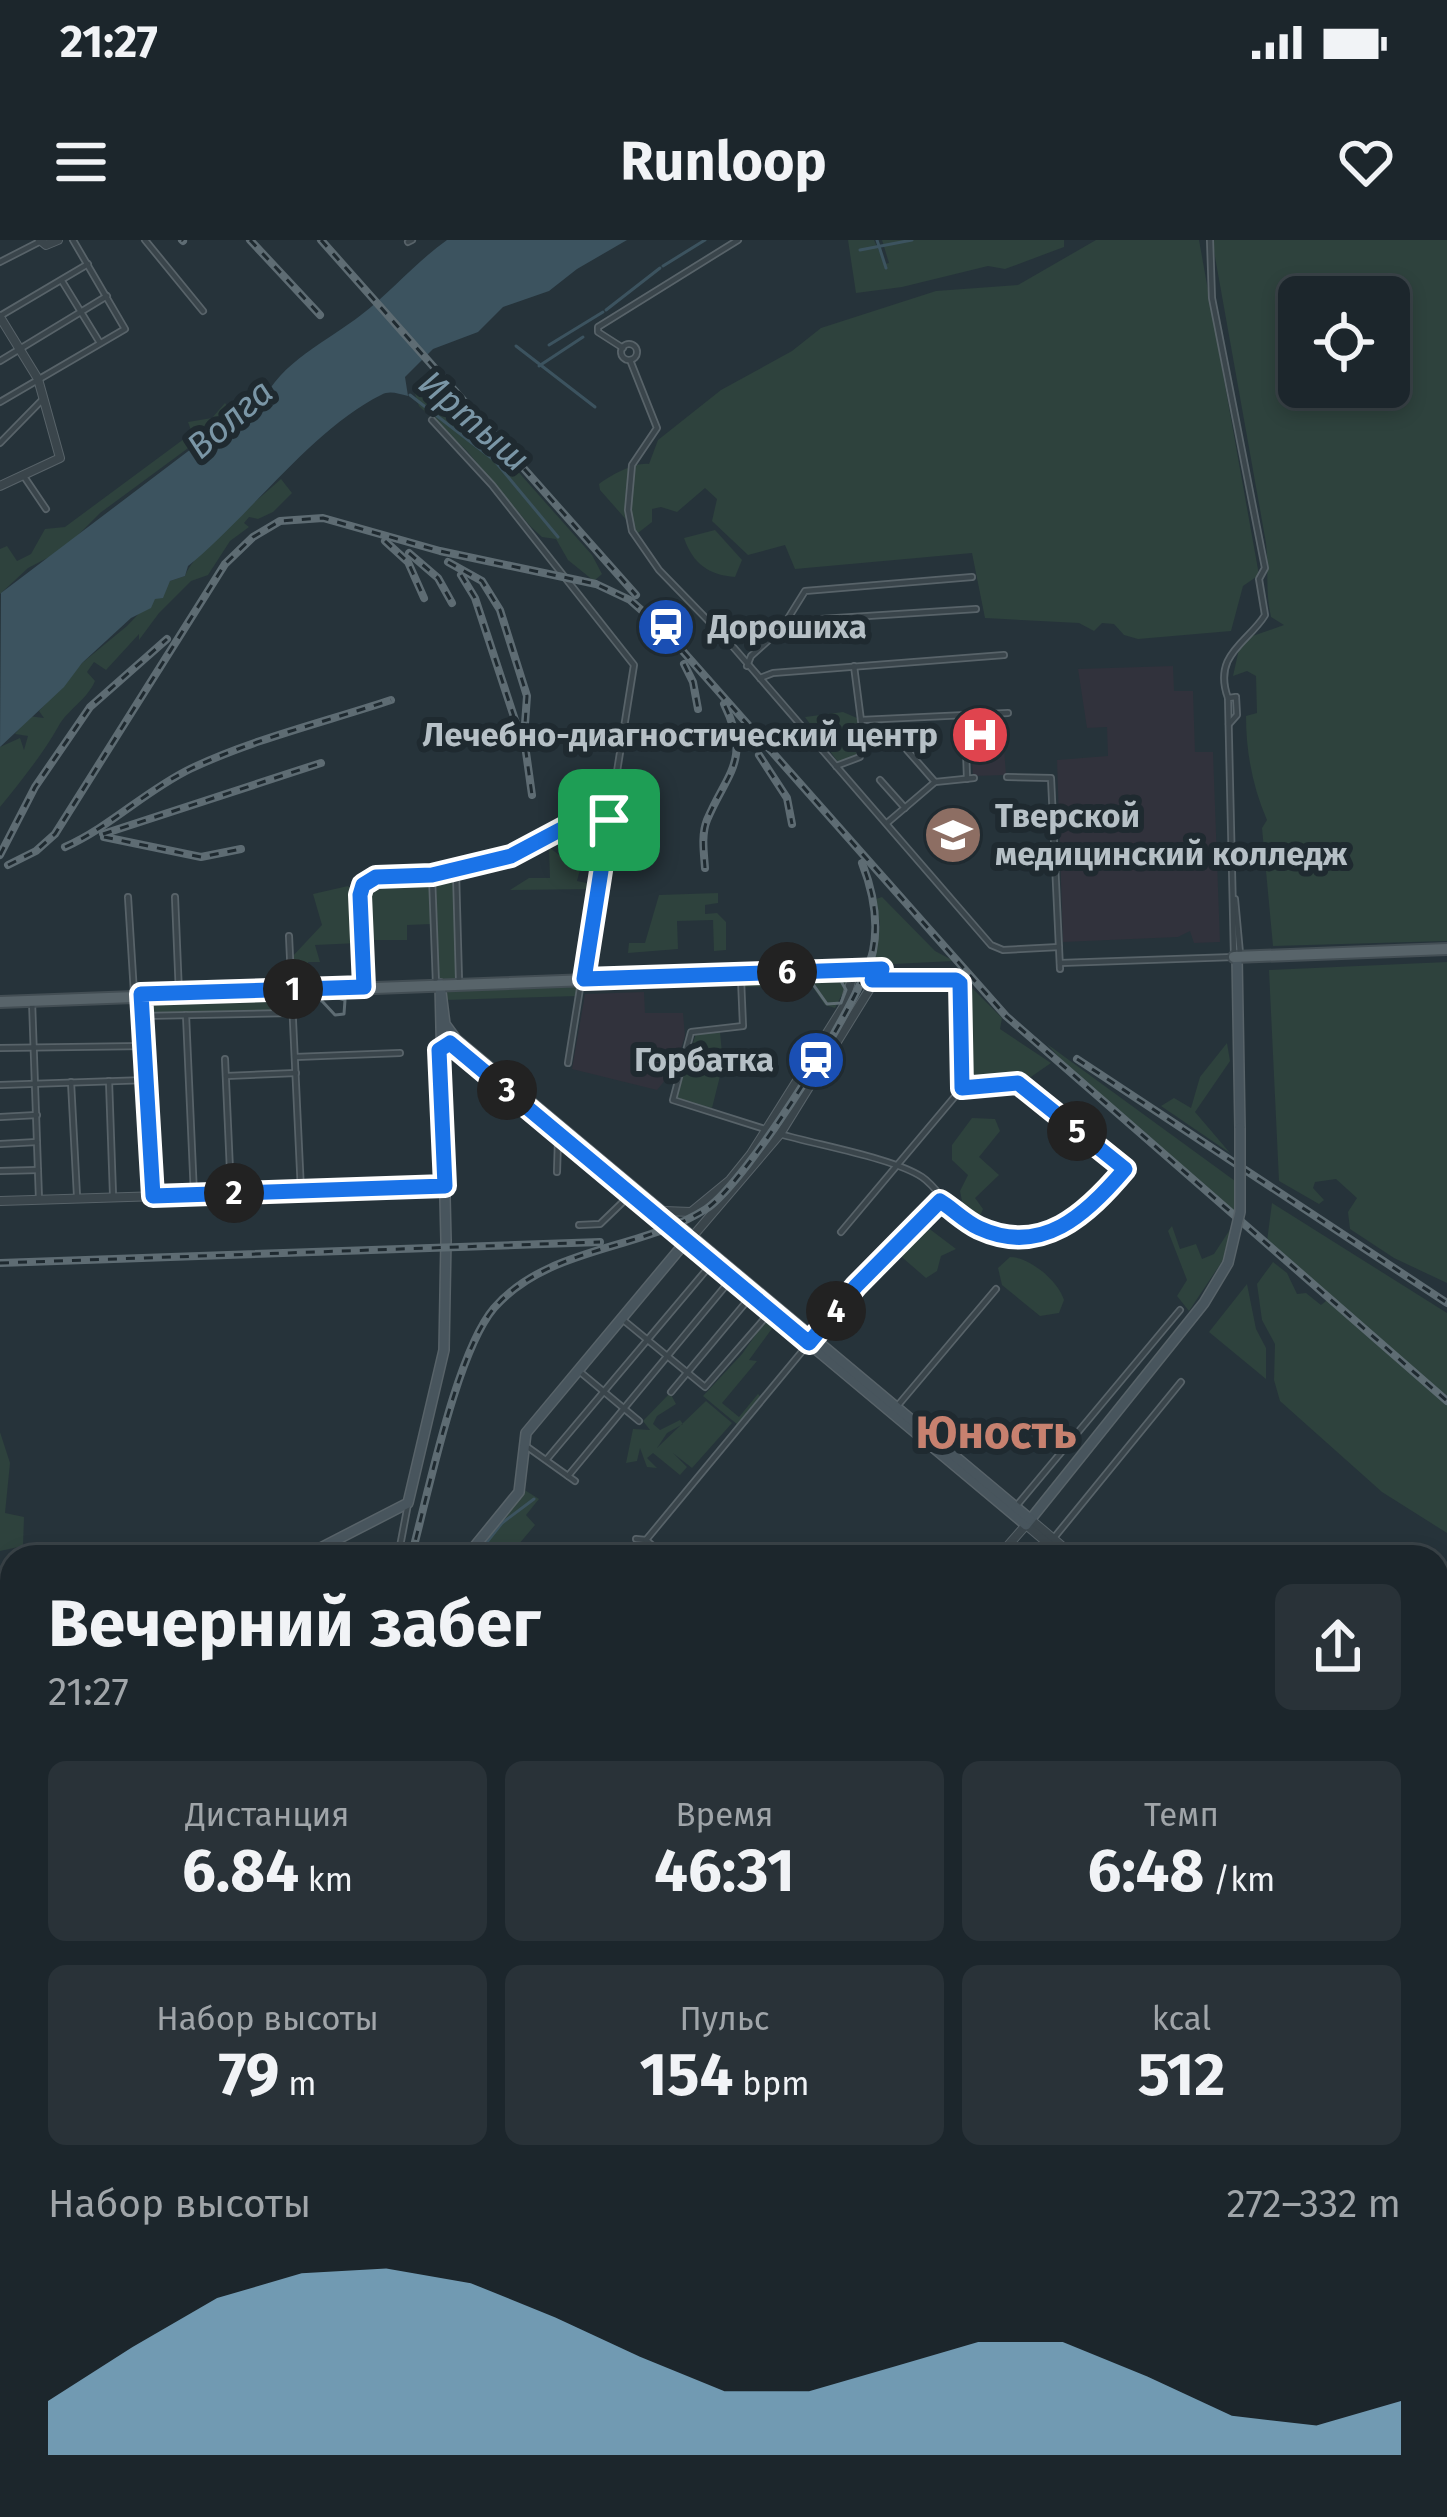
<!DOCTYPE html>
<html lang="ru">
<head>
<meta charset="utf-8">
<style>
	body { margin:0; font-family:"Fira Sans",sans-serif; background:#293238; color:#f1f3f6; height:100vh; display:flex; flex-direction:column; font-size:45px; white-space:nowrap }
	* { box-sizing:border-box; margin:0 }
	p { font-size:39px; color:#a0a5a9 }
	.icon { flex:none; width:66px; height:66px; fill:none; stroke:currentColor; stroke-width:2; stroke-linecap:round; stroke-linejoin:round }
	.map { position:relative; flex:1; overflow:hidden }
	.drawer { position:absolute; left:0px; top:1305px; width:1449px; height:972px; display:flex; flex-direction:column; background:#1c262c; border-radius:36px 36px 0 0; box-shadow:0 6px 18px #0003,0 0 0 3px #3a4348 }
	.drawer>* { flex:none }
	.controls { position:absolute; left:1278px; top:36px; display:grid; gap:24px }
	.controls a { display:grid; place-items:center; width:132px; height:132px; border-radius:18px; background:#1c262c; box-shadow:0 6px 18px #0003,0 0 0 3px #3a4348; font-size:60px }
	.pin { position:absolute; display:grid; place-items:center; width:102px; height:102px; color:#fff; margin:-51px; border-radius:24px; box-shadow:0 6px 18px #0006 }
	.km { position:absolute; width:60px; height:60px; margin:-30px; border-radius:50%; background:#222; color:#fff; font-size:33px; line-height:60px; text-align:center }
	.round { display:grid; place-items:center; flex:none; width:126px; height:126px; border-radius:18px; background:#293238 }
	.summary { display:flex; align-items:center; justify-content:space-between; height:204px; padding:0 48px }
	h1 { font-size:66px; font-weight:700; line-height:90px }
	.metrics { display:grid; grid-template-columns:repeat(3,1fr); gap:18px; height:204px; padding:12px 48px }
	.metrics div { display:grid; align-content:center; border-radius:18px; background:#293238; text-align:center }
	.metrics b { font-size:60px; font-weight:700 }
	.metrics small { font-size:33px; font-weight:400 }
	.metrics p { font-size:33px }
	.chart { height:336px; padding:24px 48px }
	.chart p { display:flex; justify-content:space-between }
	.chart svg { width:100%; height:216px; margin-top:12px; fill:#95cbeb; opacity:.7 }
	.status { display:flex; justify-content:space-between; align-items:center; height:84px; padding:0 60px; background:#1c262c; direction:ltr }
	.status svg { height:33px; fill:currentColor }
	header { display:flex; justify-content:space-between; align-items:center; height:156px; padding:0 48px; background:#1c262c; font-size:54px; font-weight:700 }
	.map>svg:first-child { display:block }
	.medical { fill:#31323c }
	.green { fill:#2e423d; fill-rule:evenodd }
	.water { fill:#3c535f }
	.lines { fill:none; stroke-linecap:round; stroke-linejoin:round }
	.stream { stroke:#3c535f; stroke-width:3 }
	.minor-casing { stroke:#586369; stroke-width:8 }
	.tertiary-casing { stroke:#586369; stroke-width:10 }
	.secondary-casing { stroke:#586369; stroke-width:12 }
	.primary-casing { stroke:#434e54; stroke-width:14 }
	.minor { stroke:#3a454b; stroke-width:4.5 }
	.tertiary { stroke:#3a454b; stroke-width:8 }
	.secondary { stroke:#48555d; stroke-width:9 }
	.primary { stroke:#58646a; stroke-width:10 }
	.tram { stroke:#5e6c73; stroke-width:3 }
	.rail-casing { stroke:#5e6c73; stroke-width:8 }
	.rail { stroke:#1f2a30; stroke-width:3; stroke-dasharray:9; stroke-linecap:butt }
	.secondary-bridge-casing { stroke:#586369; stroke-width:12; stroke-linecap:butt }
	.secondary-bridge { stroke:#48555d; stroke-width:9 }
	.route-casing { stroke:#fff; stroke-width:24 }
	.route { stroke:#1a73e8; stroke-width:15 }
	.labels { text-anchor:middle; dominant-baseline:central; stroke-width:12; stroke-linejoin:round; paint-order:stroke }
	.poi-label { font-size:33px; font-weight:bold; fill:#b6c0c6; stroke:#1f2a30; text-anchor:start }
	.water-label { font-size:36px; font-style:italic; fill:#7a96a6; stroke:#1f2a30 }
	.district-label { font-size:45px; font-weight:bold; fill:#c7816f; stroke:#1f2a30 }
</style>
</head>
<body>
<div class="status"><b>21:27</b><svg viewBox="0 0 49 12"><path d="M0 12V9h3v3zM5 12V6h3v6zM10 12V3h3v9zM15 12V0h3v12zM26 1h20v11H26zM47 4h2v5h-2z"/></svg></div>
<header><svg class="icon" aria-label="menu" viewBox="0 0 24 24"><path d="M4 6h16M4 12h16M4 18h16"/></svg>Runloop<svg class="icon" aria-label="heart" viewBox="0 0 24 24"><path d="M12 20l-8-8c-3-5 5-10 8-4 3-6 11-1 8 4z"/></svg></header>
<div class="map">
<svg width="1447" height="2277" viewBox="0 0 1447 2277">
	<rect width="100%" height="100%" fill="#26333a"/>
	<!-- medical -->
	<g class="medical">
		<polygon points="1173,426 1174,451 1193,451 1195,512 1213,512 1220,702 1194,703 1190,691 1178,697 1063,702 1057,520 1108,516 1107,487 1087,488 1078,429"/>
		<polygon points="999,480 1000,497 994,498 994,505 1004,507 1006,535 973,536 969,481"/>
		<polygon points="644,752 645,773 683,773 685,796 675,828 657,850 572,829 585,754"/>
	</g>
	<!-- green -->
	<g class="green">
		<polygon points="848,0 874,0 885,24 889,23 882,0 1064,0 1064,7 1005,29 988,26 902,47 856,53"/>
		<path d="M1096 0H1199L1259 335 1243 346 1231 391 1138 399 1124 395 1114 384 1102 383 1094 391 1079 383 985 378 972 313 795 329 785 305 748 315 712 281 717 259 705 248 677 272 661 267 652 269V282L638 293 600 250 599 244C612 234 636 222 649 224L658 200 721 150 792 111 821 88 936 51 1018 45Z"/>
		<path d="M1212 0H1447V701L1273 706 1262 588 1267 580C1253 548 1246 513 1246 476L1257 473 1256 436 1247 431 1233 436 1241 400 1284 385 1271 377C1265 351 1269 329 1266 303ZM1299 57H1389V147H1299Z"/>
		<polygon points="420,149 431,166 453,180 455,167 470,184 474,182 592,315 602,334 594,341 568,320 556,299 542,297 531,287 467,211 419,166 414,151"/>
		<polygon points="225,163 233,175 100,273 63,310 28,328 0,354 0,309 7,306 17,321 31,314 45,289 65,287 192,193 188,182 212,178"/>
		<path d="M281 239 292 253 273 272 258 279 249 277 244 283 249 287 230 301 208 335 191 341 159 373 139 400V394L106 430 94 422 87 432 95 441C87 460 67 470 58 487 43 514 21 541 0 567V507L20 498 24 510 28 496 15 494 28 476 44 478 39 471 82 423 127 386 170 341 185 336C193 312 259 259 281 239Z"/>
		<path d="M715 290 742 320 735 337C709 335 693 324 684 298Z"/>
		<polygon points="843,472 857,478 862,500 857,516 838,522 805,477"/>
		<polygon points="549,607 564,619 584,615 577,641 596,645 595,649 510,650 529,638 550,638"/>
		<polygon points="449,634 453,638 457,739 439,742 436,639"/>
		<polygon points="430,638 432,684 407,685 407,700 367,700 368,645"/>
		<polygon points="348,646 357,654 359,703 315,705 320,722 308,722 308,733 292,734 291,718 322,685 313,654"/>
		<polygon points="718,653 718,663 705,665 705,674 717,673 726,682 726,710 714,711 713,680 677,681 678,709 628,713 629,703 645,703 659,655"/>
		<polygon points="882,657 935,711 954,721 873,725 880,685 876,659"/>
		<polygon points="1447,722 1447,1043 1394,1018 1350,989 1348,972 1357,958 1336,939 1315,942 1313,948 1324,960 1319,964 1279,941 1269,730"/>
		<polygon points="846,734 850,739 835,768 825,765 812,746 744,747 744,737"/>
		<polygon points="968,736 972,748 1002,778 1000,789 1051,823 1025,841 1009,834 964,841 963,743"/>
		<polygon points="579,745 578,756 446,760 446,749"/>
		<polygon points="289,755 290,770 148,775 147,760"/>
		<polygon points="720,792 723,824 712,868 676,859 696,793"/>
		<polygon points="1227,803 1230,821 1195,872 1230,913 1161,866 1174,858 1191,868 1200,837"/>
		<polygon points="1047,804 1235,941 1234,973 1073,833"/>
		<polygon points="972,878 995,879 1000,891 979,917 999,935 975,958 983,969 979,978 963,966 960,951 968,935 952,920 952,905"/>
		<polygon points="1272,963 1447,1073 1447,1293 1382,1252 1280,1161 1274,1140 1275,1104 1262,1080 1257,1044 1273,1022 1287,1033 1297,1054 1306,1053 1321,1065 1331,1057 1267,1001"/>
		<polygon points="923,984 956,1009 941,1016 937,1031 926,1038 896,1012"/>
		<polygon points="1172,986 1180,1009 1196,1004 1202,1019 1214,1014 1231,988 1223,1020 1189,1071 1177,1056 1187,1040 1168,991"/>
		<path d="M1010 1017C1030 1017 1058 1041 1064 1060L1059 1073 1040 1076 1002 1045 998 1028Z"/>
		<polygon points="1247,1044 1256,1089 1266,1108 1266,1139 1209,1092"/>
		<polygon points="769,1076 776,1083 749,1120 757,1121 722,1163 739,1177 758,1154 761,1157 738,1185 703,1156 742,1114"/>
		<polygon points="670,1153 676,1164 657,1176 653,1184 660,1190 680,1180 683,1184 667,1193 657,1208 706,1161 732,1183 692,1228 673,1213 687,1227 680,1235 653,1213 647,1218 657,1228 647,1227 640,1208 637,1221 626,1223 633,1189 650,1190 643,1181"/>
		<polygon points="0,1192 10,1223 5,1273 24,1277 23,1306 0,1311"/>
		<polygon points="523,1249 539,1259 526,1275 535,1285 508,1317 469,1317"/>
		<polygon points="1447,1941 1447,2205 1437,2203 1437,1946"/>
		<polygon points="763,2265 919,2265 921,2267 919,2277 758,2277"/>
		<polygon points="1139,2265 1275,2265 1278,2271 1300,2277 1135,2277"/>
	</g>
	<!-- water -->
	<path class="water" d="M447 0H627L577 29 549 51 503 67 478 92 433 109 405 137 408 156C398 154 390 150 381 155 312 189 246 280 188 326L185 336 170 341 163 358 155 359 151 368 131 378 82 423 64 447 0 507 1 353 253 162H263C279 123 329 100 361 75 391 52 416 22 447 0Z"/>
	<g class="lines">
		<!-- stream -->
		<g class="stream">
			<polyline points="877,0 886,28"/>
			<polyline points="860,10 912,0"/>
			<polyline points="663,26 705,0"/>
			<polyline points="606,70 660,28"/>
			<polyline points="549,105 603,72"/>
			<polyline points="516,106 595,167"/>
			<polyline points="539,126 583,97"/>
			<polyline points="410,155 494,220 558,297"/>
			<polyline points="475,1317 502,1283 534,1259"/>
			<polyline points="0,1400 12,1401"/>
			<polyline points="0,1671 12,1669"/>
			<polyline points="804,2265 804,2277"/>
		</g>
		<defs>
			<g id="minor">
				<polyline points="145,0 203,71"/>
				<path d="M1210 0 1212 58 1265 328 1259 339 1265 375C1249 402 1212 414 1228 458"/>
				<polyline points="408,2 412,0"/>
				<polyline points="0,22 41,1"/>
				<polyline points="62,41 100,103"/>
				<polyline points="0,76 88,24"/>
				<circle cx="629" cy="112" r="8"/>
				<polyline points="623,108 598,92 598,87 738,0"/>
				<polyline points="630,120 657,188 632,225 628,270 632,291 659,330 728,401 991,705 1003,710 1059,707"/>
				<polyline points="0,121 107,56"/>
				<polyline points="0,162 125,89 73,0"/>
				<polyline points="432,180 492,245 634,425 584,738"/>
				<polyline points="0,203 42,160"/>
				<polyline points="23,235 46,269"/>
				<polyline points="787,380 805,351 972,337"/>
				<polyline points="747,426 751,416 790,381 976,369"/>
				<polyline points="760,438 773,433 1004,415"/>
				<polyline points="965,479 967,539"/>
				<polyline points="861,480 1008,473"/>
				<polyline points="1229,484 1237,475 1236,457"/>
				<polyline points="907,510 935,542"/>
				<polyline points="836,526 860,517 863,496 854,426"/>
				<polyline points="1007,537 1051,538 1060,729"/>
				<polyline points="880,540 905,568"/>
				<polyline points="887,583 935,542 974,538"/>
				<polyline points="456,632 459,740"/>
				<polyline points="432,636 436,744"/>
				<polyline points="128,657 134,753"/>
				<polyline points="175,657 179,754"/>
				<polyline points="1235,659 1240,713"/>
				<polyline points="289,696 301,951"/>
				<polyline points="1060,723 1234,717 1228,458 1236,457"/>
				<polyline points="741,739 743,786 691,792 673,860 768,890"/>
				<polyline points="364,747 360,655 368,640 456,631 511,616 586,576 609,580"/>
				<polyline points="141,760 153,956"/>
				<polyline points="32,761 39,959"/>
				<polyline points="186,775 194,955"/>
				<polyline points="142,776 292,773"/>
				<polyline points="0,808 144,806"/>
				<polyline points="295,817 400,813"/>
				<polyline points="225,819 231,953"/>
				<polyline points="568,823 581,742"/>
				<polyline points="226,836 296,833"/>
				<polyline points="109,841 113,955"/>
				<polyline points="71,842 77,956"/>
				<polyline points="0,845 147,840"/>
				<polyline points="0,877 37,875"/>
				<path d="M780 894C817 905 893 918 922 937 937 947 946 966 960 977 1028 1027 1081 980 1125 929L1018 843 962 848"/>
				<polyline points="0,904 37,902"/>
				<polyline points="0,931 38,930"/>
				<polyline points="557,932 558,899"/>
				<polyline points="579,985 600,984 628,957"/>
				<polyline points="841,992 962,848 960,743 876,741"/>
				<polyline points="622,1079 705,1147 771,1071"/>
				<polyline points="813,1098 857,1046 943,960"/>
				<polyline points="579,1131 639,1181"/>
				<polyline points="671,1152 752,1055"/>
				<polyline points="899,1164 996,1049"/>
				<polyline points="526,1206 575,1241"/>
				<polyline points="547,1219 713,1022"/>
				<polyline points="568,1236 732,1038"/>
				<polyline points="1018,1264 1180,1070"/>
				<polyline points="636,1299 646,1300 666,1317"/>
				<polyline points="1053,1299 1181,1142"/>
				<polyline points="646,1300 809,1103"/>
				<polyline points="398,1317 408,1264"/>
				<polyline points="0,1679 2,1678"/>
				<polyline points="0,1749 12,1749"/>
				<polyline points="0,1827 12,1826"/>
				<polyline points="1437,1828 1447,1834"/>
				<polyline points="0,1843 12,1842"/>
				<polyline points="1437,1886 1447,1892"/>
				<polyline points="0,1919 12,1918"/>
				<polyline points="0,2011 12,2011"/>
				<polyline points="459,2265 462,2277"/>
				<polyline points="141,2277 153,2265"/>
				<polyline points="1065,2277 1075,2265"/>
			</g>
			<g id="tertiary">
				<polyline points="40,0 46,5 58,0"/>
				<polyline points="0,77 38,139 60,218 0,246"/>
				<polyline points="0,961 445,947"/>
				<polyline points="664,971 691,972 730,940 751,914 844,766 854,731"/>
				<polyline points="693,996 780,894 882,729"/>
				<polyline points="1030,1279 1075,1317"/>
				<polyline points="998,1317 1026,1285 1064,1317"/>
				<polyline points="1437,1620 1447,1628"/>
				<polyline points="1437,1630 1447,1638"/>
			</g>
			<g id="secondary">
				<polyline points="1237,717 1240,888"/>
				<polyline points="443,792 471,821 1026,1285 1204,1063 1228,1023"/>
				<polyline points="303,1317 408,1263 444,1110 446,1000 440,744 445,784 456,799 1030,1279"/>
				<polyline points="466,1317 519,1252 526,1193 688,999"/>
				<polyline points="0,1378 12,1380"/>
				<polyline points="0,1789 12,1788"/>
			</g>
			<g id="primary">
				<polyline points="1234,717 1447,709"/>
				<polyline points="0,762 886,729"/>
			</g>
		</defs>
		<!-- minor casing -->
		<use href="#minor" class="minor-casing"/>
		<!-- tertiary casing -->
		<use href="#tertiary" class="tertiary-casing"/>
		<!-- secondary casing -->
		<use href="#secondary" class="secondary-casing"/>
		<!-- primary casing -->
		<use href="#primary" class="primary-casing"/>
		<!-- minor -->
		<use href="#minor" class="minor"/>
		<!-- tertiary -->
		<use href="#tertiary" class="tertiary"/>
		<!-- secondary -->
		<use href="#secondary" class="secondary"/>
		<!-- primary -->
		<use href="#primary" class="primary"/>
		<!-- tram -->
		<g class="tram">
			<polygon points="810,740 841,741 846,750 841,763 827,764"/>
			<polyline points="309,757 322,761 335,775 344,774 345,760 331,756"/>
		</g>
		<defs>
			<g id="rail">
				<polyline points="182,0 183,1"/>
				<polyline points="250,0 320,75"/>
				<polyline points="321,0 636,355"/>
				<polyline points="385,301 408,322 424,358"/>
				<polyline points="409,313 438,338 452,363"/>
				<polyline points="448,322 482,341 500,370 527,456 524,498 532,555"/>
				<polyline points="461,335 475,358 519,492"/>
				<polyline points="684,424 693,442 698,469"/>
				<polyline points="759,515 787,558 792,584"/>
				<polyline points="103,594 321,523"/>
				<polyline points="104,597 201,617 241,609"/>
				<path d="M65 607C110 587 145 551 190 529 253 499 325 482 391 460"/>
				<polyline points="0,615 35,547 90,467 167,399"/>
				<polyline points="8,625 36,611 55,594 225,324 253,297 280,281 323,278 440,311 596,344 630,360 665,391 1006,776 1447,1161"/>
				<path d="M705 628C704 613 701 595 707 580 727 532 752 521 724 464"/>
				<polyline points="1077,819 1447,1063"/>
				<polyline points="0,1023 600,1002"/>
				<path d="M411 1317C428 1255 456 1113 494 1068 548 1006 640 1011 706 969 747 942 862 760 873 711 879 681 873 651 862 623"/>
				<polyline points="1437,1390 1447,1378"/>
				<polyline points="1441,1463 1447,1456"/>
				<polyline points="605,2265 608,2277"/>
				<polyline points="504,2277 514,2265"/>
			</g>
		</defs>
		<!-- rail casing -->
		<use href="#rail" class="rail-casing"/>
		<!-- rail -->
		<use href="#rail" class="rail"/>
		<defs>
			<polyline id="secondary-bridge" points="1228,1023 1240,972 1240,888"/>
		</defs>
		<!-- secondary-bridge casing -->
		<use href="#secondary-bridge" class="secondary-bridge-casing"/>
		<!-- secondary-bridge -->
		<use href="#secondary-bridge" class="secondary-bridge"/>
	</g>
	<g class="lines">
		<defs>
			<path id="route" d="M586 576 609 580 584 739 882 729 872 740H956L960 743 962 848 1018 843 1125 929C1087 974 1042 1017 979 988 964 981 952 968 940 961L856 1046 809 1103 450 803 439 810 445 946 153 956 141 754 364 747 360 655 363 645 376 637 432 635 511 616Z"/>
		</defs>
		<!-- route casing -->
		<use href="#route" class="route-casing"/>
		<!-- route -->
		<use href="#route" class="route"/>
	</g>
	<!-- icons -->
	<defs>
		<symbol id="station-disc" viewBox="-11 -11 22 22"><circle r="9.5" fill="#1a4fb4" stroke="#1f2a30"/><path d="M-3-6H3Q5-6 5-4V2Q5 4 3 4L4.5 6H3L1.5 4h-3L-3 6H-4.5L-3 4Q-5 4-5 2V-4Q-5-6-3-6ZM-3.5-4v3h7v-3ZM-3.5 1v1.5H-2V1ZM2 1v1.5H3.5V1Z" fill="#fff"/></symbol>
		<symbol id="hospital-disc" viewBox="-11 -11 22 22"><circle r="9.5" fill="#e0444e" stroke="#1f2a30"/><path d="M-5-5h3v3.5h4V-5h3V5h-3V1.5h-4V5h-3Z" fill="#fff"/></symbol>
		<symbol id="university-disc" viewBox="-11 -11 22 22"><circle r="9.5" fill="#8d6e63" stroke="#1f2a30"/><path d="M0-5L7-2L0 1L-7-2ZM-4 1L0 2.5L4 1V4Q0 6-4 4Z" fill="#fff"/></symbol>
	</defs>
	<g fill-rule="evenodd">
		<use href="#station-disc" x="633" y="354" width="66" height="66"/>
		<use href="#hospital-disc" x="947" y="462" width="66" height="66"/>
		<use href="#university-disc" x="920" y="562" width="66" height="66"/>
		<use href="#station-disc" x="783" y="787" width="66" height="66"/>
	</g>
	<g class="labels">
		<!-- poi labels -->
		<g class="poi-label">
			<text x="708" y="387">Дорошиха</text>
			<text x="938" y="495" text-anchor="end">Лечебно-диагностический центр</text>
			<text x="995" y="576">Тверской<tspan x="995" dy="38">медицинский колледж</tspan></text>
			<text x="774" y="820" text-anchor="end">Горбатка</text>
		</g>
		<!-- water labels -->
		<g class="water-label">
			<text transform="translate(230 179) rotate(-41)">Волга</text>
			<text transform="translate(474 181) rotate(41)">Иртыш</text>
		</g>
		<!-- district labels -->
		<g class="district-label">
			<text x="996" y="1193">Юность</text>
		</g>
	</g>
</svg>
<div class="controls">
<a><svg class="icon" aria-label="locate" viewBox="0 0 24 24"><circle cx="12" cy="12" r="6"/><path d="M12 2v4M12 18v4M2 12h4M18 12h4"/></svg></a>
</div>
<div class="pin" style="left:609px;top:580px;background:#1e9e55"><svg class="icon" aria-label="arrive" viewBox="0 0 24 24"><path d="M6 21V4h12l-3 4 3 4H6"/></svg></div>
<b class="km" style="left:293px;top:749px">1</b>
<b class="km" style="left:234px;top:953px">2</b>
<b class="km" style="left:507px;top:850px">3</b>
<b class="km" style="left:836px;top:1071px">4</b>
<b class="km" style="left:1077px;top:891px">5</b>
<b class="km" style="left:787px;top:732px">6</b>
<section class="drawer">
<div class="summary"><div><h1>Вечерний забег</h1><p>21:27</p></div><a class="round"><svg class="icon" aria-label="share" viewBox="0 0 24 24"><path d="M12 15V3M7 8l5-5 5 5M5 13v7h14v-7"/></svg></a></div>
<div class="metrics">
<div><p>Дистанция</p><b>6.84<small> km</small></b></div>
<div><p>Время</p><b>46:31</b></div>
<div><p>Темп</p><b>6:48<small> /km</small></b></div>
</div>
<div class="metrics">
<div><p>Набор высоты</p><b>79<small> m</small></b></div>
<div><p>Пульс</p><b>154<small> bpm</small></b></div>
<div><p>kcal</p><b>512</b></div>
</div>
<div class="chart"><p><span>Набор высоты</span>272–332 m</p>
<svg viewBox="0 0 160 44" preserveAspectRatio="none"><path d="M0 44V33L10 22L20 12L30 7L40 6L50 9L60 16L70 24L80 31L90 31L100 26L110 21L120 21L130 28L140 36L150 38L160 33V44z"/></svg>
</div>
</section>
</div>
</body>
</html>
